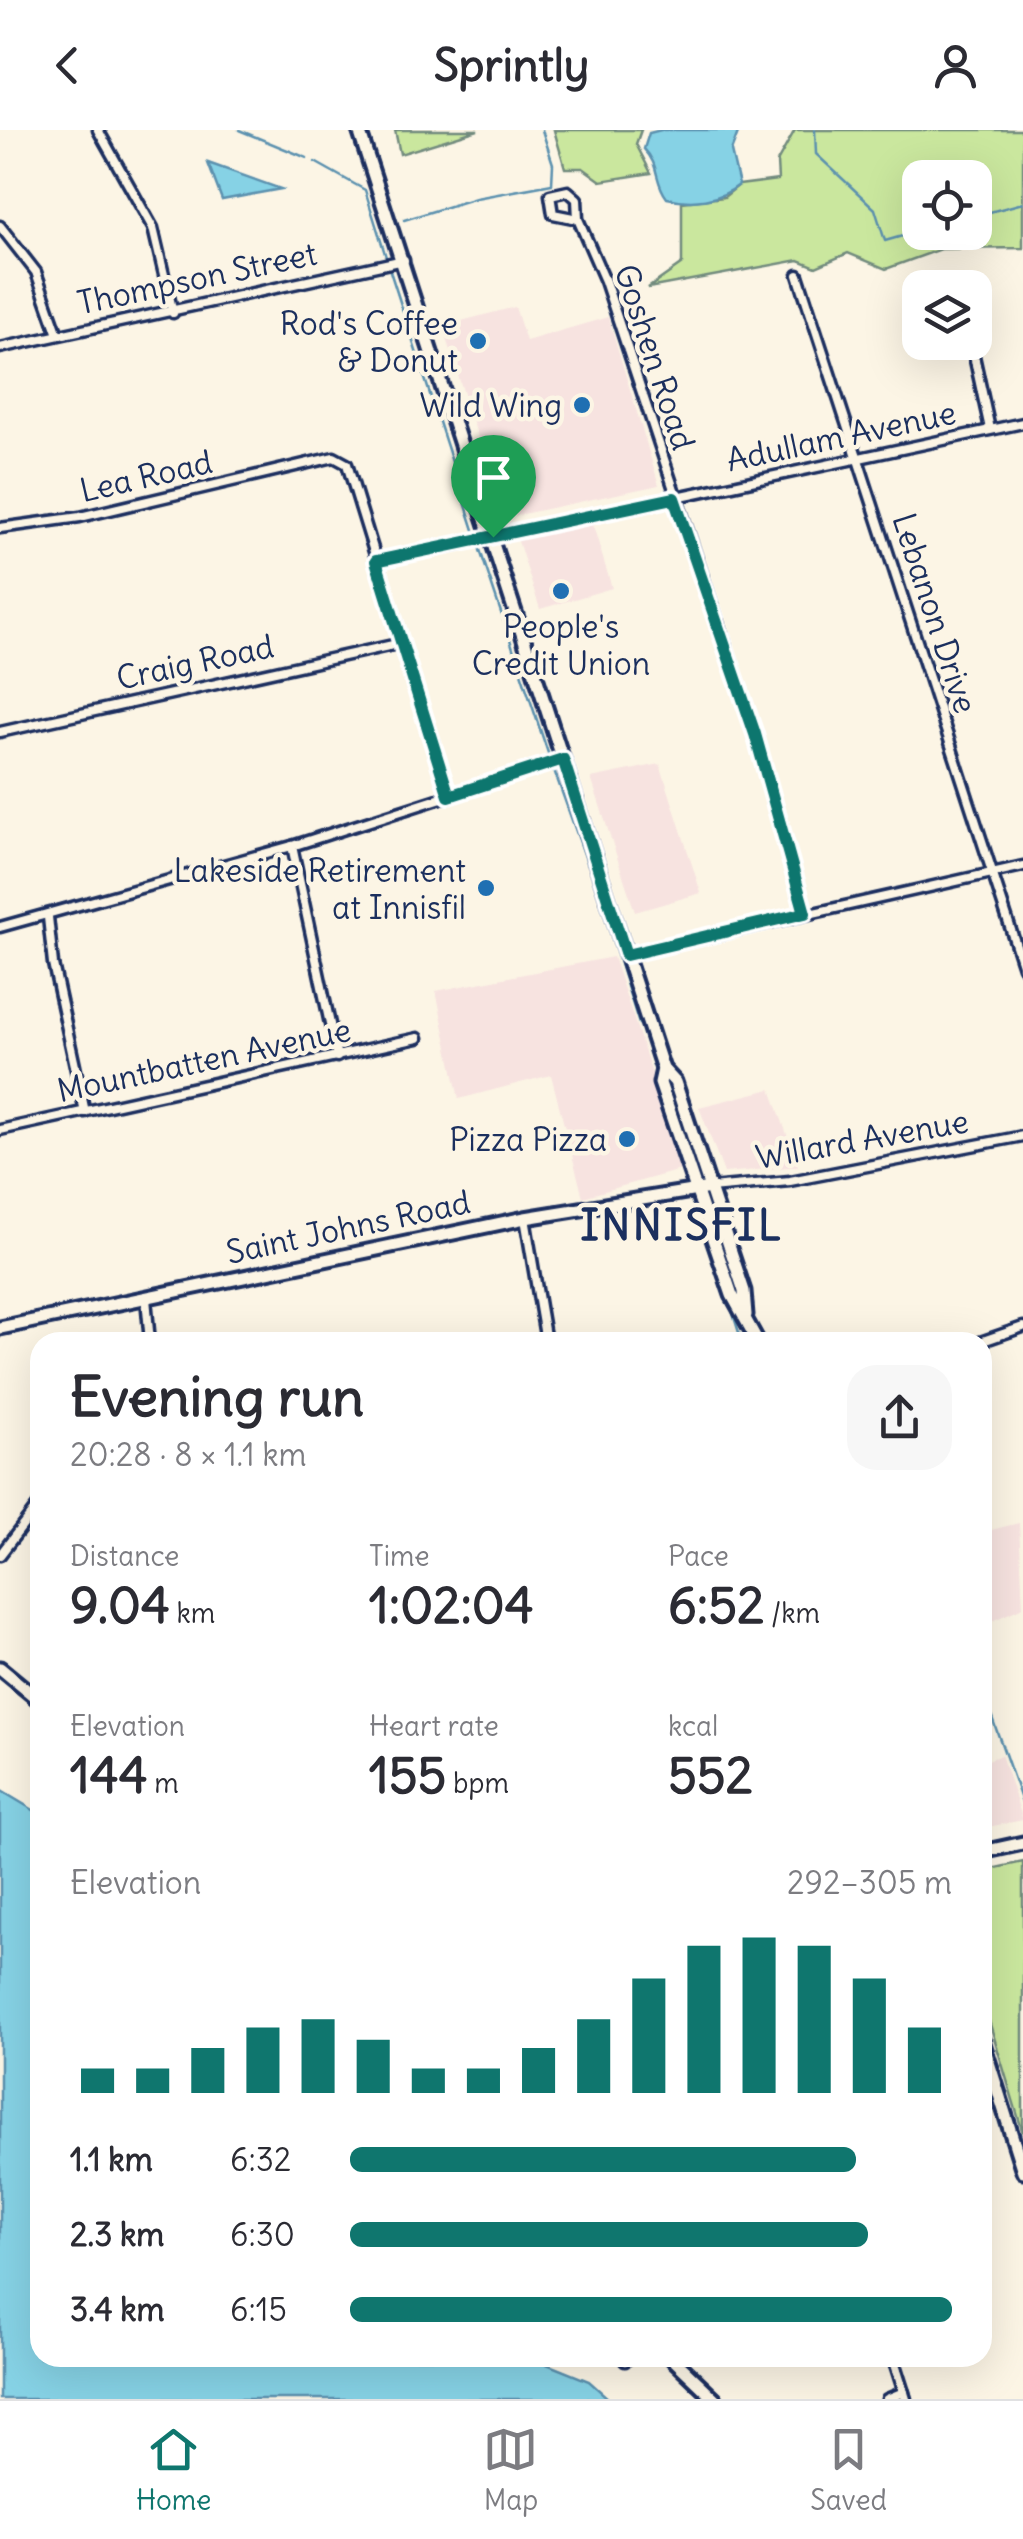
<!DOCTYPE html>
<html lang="en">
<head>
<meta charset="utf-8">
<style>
	body { margin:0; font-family:Delius,sans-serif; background:#f7f7f7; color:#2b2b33; height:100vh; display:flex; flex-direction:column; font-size:38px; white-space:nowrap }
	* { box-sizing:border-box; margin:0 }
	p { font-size:32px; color:#7c7c81 }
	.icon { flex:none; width:55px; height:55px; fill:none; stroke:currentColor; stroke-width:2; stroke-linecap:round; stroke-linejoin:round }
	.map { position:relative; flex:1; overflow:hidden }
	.drawer { position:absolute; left:30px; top:1202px; width:962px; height:1035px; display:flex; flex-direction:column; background:#fff; border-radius:30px; box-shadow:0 10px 40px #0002 }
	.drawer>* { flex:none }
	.controls { position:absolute; left:902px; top:30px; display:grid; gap:20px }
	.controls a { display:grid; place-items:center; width:90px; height:90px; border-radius:20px; background:#fff; box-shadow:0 10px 40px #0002; font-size:50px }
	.pin { position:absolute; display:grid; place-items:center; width:85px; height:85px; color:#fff; margin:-102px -42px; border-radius:50% 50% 50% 0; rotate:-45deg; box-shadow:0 0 10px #0007 }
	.pin .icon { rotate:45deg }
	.round { display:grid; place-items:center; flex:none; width:105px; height:105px; border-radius:30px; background:#f7f7f7 }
	.headline { display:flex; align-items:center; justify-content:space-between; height:170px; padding:0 40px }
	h1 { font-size:55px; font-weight:800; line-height:75px }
	.figures { display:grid; grid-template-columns:repeat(3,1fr); gap:15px; height:170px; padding:10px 40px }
	.figures div { display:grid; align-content:center }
	.figures b { font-size:50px; font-weight:800 }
	.figures small { font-size:28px; font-weight:400 }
	.figures p { font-size:28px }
	.chart { height:280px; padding:20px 40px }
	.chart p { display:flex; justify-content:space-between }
	.chart svg { width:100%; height:180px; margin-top:10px; stroke:#0f766e; stroke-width:6 }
	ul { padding:0 40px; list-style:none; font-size:32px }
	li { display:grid; grid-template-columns:160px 120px 1fr; align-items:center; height:75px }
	li i { height:25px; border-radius:12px; background:#0f766e }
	header { display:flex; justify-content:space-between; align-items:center; height:130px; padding:0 40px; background:#fff; font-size:45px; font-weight:800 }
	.menu { display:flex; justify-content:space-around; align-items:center; height:140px; border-top:2px solid #e1e1e2; background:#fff; font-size:28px; color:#7c7c81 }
	.menu a { display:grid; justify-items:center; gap:5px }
	.menu .selected { color:#0f766e }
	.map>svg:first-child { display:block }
	.built { fill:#f7e3e0 }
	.green { fill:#cae79e; stroke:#728b7e; stroke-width:2.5; fill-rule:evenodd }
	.water { fill:#86d2e5; stroke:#5b91af; stroke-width:2.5 }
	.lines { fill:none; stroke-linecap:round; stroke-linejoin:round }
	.stream { stroke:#5b91af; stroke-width:2.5 }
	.street-casing { stroke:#1b2f5e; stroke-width:15 }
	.secondary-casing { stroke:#1b2f5e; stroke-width:19 }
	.street { stroke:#fcf5e5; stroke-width:8 }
	.secondary { stroke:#fcf5e5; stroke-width:11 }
	.route-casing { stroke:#fff; stroke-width:20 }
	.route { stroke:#0f766e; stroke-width:12 }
	.poi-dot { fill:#1f6fb2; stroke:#fcf5e5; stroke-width:4 }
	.labels { text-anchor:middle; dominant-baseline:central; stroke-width:9; stroke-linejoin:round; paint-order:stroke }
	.street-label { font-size:32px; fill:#1b2f5e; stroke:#fcf5e5 }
	.poi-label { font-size:32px; fill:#1b2f5e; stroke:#fcf5e5; text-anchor:end }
	.district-label { font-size:42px; font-weight:bold; letter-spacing:2.5px; fill:#1b2f5e; stroke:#fcf5e5 }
</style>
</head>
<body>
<header><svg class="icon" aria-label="back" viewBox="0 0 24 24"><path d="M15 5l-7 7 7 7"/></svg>Sprintly<svg class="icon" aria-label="person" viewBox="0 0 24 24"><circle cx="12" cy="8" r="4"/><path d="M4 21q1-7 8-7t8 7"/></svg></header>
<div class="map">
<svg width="1023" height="2269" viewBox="0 0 1023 2269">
	<rect width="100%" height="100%" fill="#fcf5e5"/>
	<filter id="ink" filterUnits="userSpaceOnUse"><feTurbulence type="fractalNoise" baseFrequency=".01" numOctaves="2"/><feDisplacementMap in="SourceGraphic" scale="20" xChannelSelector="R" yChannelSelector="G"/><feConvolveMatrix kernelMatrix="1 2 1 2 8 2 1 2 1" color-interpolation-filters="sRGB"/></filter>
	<g filter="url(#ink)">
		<!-- built -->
		<g class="built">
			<polygon points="515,177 526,211 608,187 659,355 504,388 442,196"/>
			<polygon points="592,392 612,458 540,479 517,408"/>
			<polygon points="660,634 701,763 635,782 591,648"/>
			<polygon points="613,827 684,1039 583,1067 551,945 459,969 436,861"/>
			<polygon points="771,959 798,1036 724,1043 699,977"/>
			<polygon points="1019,1393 1023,1477 983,1495 983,1402"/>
			<polygon points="1001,1625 1023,1690 983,1698 983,1632"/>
		</g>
		<!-- green -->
		<g class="green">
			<polygon points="395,0 478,0 400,24"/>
			<polygon points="554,0 641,0 636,14 651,43 601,51 583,38 565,38"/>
			<path d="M795 0H1023V118L941 119 886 139 848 123 816 137 799 130 648 158 682 134V72L724 67 739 55 778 50 777 32ZM920 48H975V102H920Z"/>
			<polygon points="1023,1732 1023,2003 983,1871 982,1741"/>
		</g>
		<!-- water -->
		<g class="water">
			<path d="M661 0H739L731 21 739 55C719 71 692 74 667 68 654 52 660 35 644 19L649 3Z"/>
			<polygon points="208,33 281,59 222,70"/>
			<polygon points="0,1660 40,1684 40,2228 532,2228 589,2251 609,2269 0,2269"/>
		</g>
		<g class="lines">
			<!-- stream -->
			<g class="stream">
				<polyline points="239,0 307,28"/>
				<polyline points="815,0 816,24 875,79 885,111 920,101"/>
				<polyline points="315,32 365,60 386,127"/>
				<polyline points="975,86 1023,73"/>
				<polyline points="404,90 476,68 552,54 553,34 542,0"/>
				<polyline points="390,141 475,403"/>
				<polyline points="479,417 549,626"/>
				<polyline points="554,640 588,735"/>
				<polyline points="593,748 639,894"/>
				<polyline points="728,1168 742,1212"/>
				<polyline points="982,1559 1023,1675"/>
			</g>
			<defs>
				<g id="street">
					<polyline points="98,0 153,98 173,183"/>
					<polyline points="578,89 553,84 550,65 568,61 577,69 578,89 605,151 755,604 805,783"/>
					<polyline points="0,96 36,142 57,202"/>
					<polyline points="798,145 1023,837"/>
					<polyline points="971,212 990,299"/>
					<polyline points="0,218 404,130"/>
					<polyline points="0,398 80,387 334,327 347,334 449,666"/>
					<polyline points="377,431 1023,293"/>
					<polyline points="0,602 402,513"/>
					<polyline points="292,716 337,927"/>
					<polyline points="48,787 53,834 85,982"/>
					<polyline points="0,797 292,716 563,629"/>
					<polyline points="626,825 1023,736"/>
					<polyline points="0,1000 418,908"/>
					<polyline points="710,1058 790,1051 1023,1006"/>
					<polyline points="525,1088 546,1212"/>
					<polyline points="146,1168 150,1212"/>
					<polyline points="980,1212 1023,1197"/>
					<polyline points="0,1425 40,1373"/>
					<polyline points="893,2228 906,2269"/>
					<polyline points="625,2231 629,2228"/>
					<polyline points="887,2269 904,2262"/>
				</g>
				<g id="secondary">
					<polyline points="359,0 663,939 675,952 744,1161 746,1185"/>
					<polyline points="663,939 660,953 732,1165 758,1212"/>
					<polyline points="0,1198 525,1088 710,1058"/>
					<polyline points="0,1538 40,1571"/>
					<polyline points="982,1722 1023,1713"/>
					<polyline points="982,1910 1023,2041"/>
					<polyline points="672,2228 715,2269"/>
				</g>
			</defs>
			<!-- street casing -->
			<use href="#street" class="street-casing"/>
			<!-- secondary casing -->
			<use href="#secondary" class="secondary-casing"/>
			<!-- street -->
			<use href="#street" class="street"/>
			<!-- secondary -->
			<use href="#secondary" class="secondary"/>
		</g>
	</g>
	<g class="lines" filter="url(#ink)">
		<defs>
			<polygon id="route" points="674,368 755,604 805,783 626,825 563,629 449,666 376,431"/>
		</defs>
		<!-- route casing -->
		<use href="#route" class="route-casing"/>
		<!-- route -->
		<use href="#route" class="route"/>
	</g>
	<!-- markers -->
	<g class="poi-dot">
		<circle cx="478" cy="211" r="10"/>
		<circle cx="582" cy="275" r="10"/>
		<circle cx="561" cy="461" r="10"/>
		<circle cx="486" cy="758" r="10"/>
		<circle cx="627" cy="1009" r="10"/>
	</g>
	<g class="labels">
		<!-- street labels -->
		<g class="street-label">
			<text transform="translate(197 148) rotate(-12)">Thompson Street</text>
			<text transform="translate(655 227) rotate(72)">Goshen Road</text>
			<text transform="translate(841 306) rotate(-12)">Adullam Avenue</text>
			<text transform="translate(146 346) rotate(-13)">Lea Road</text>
			<text transform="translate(935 483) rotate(72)">Lebanon Drive</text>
			<text transform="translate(195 532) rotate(-12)">Craig Road</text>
			<text transform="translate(204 930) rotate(-12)">Mountbatten Avenue</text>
			<text transform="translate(862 1009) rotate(-10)">Willard Avenue</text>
			<text transform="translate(348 1097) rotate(-12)">Saint Johns Road</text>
		</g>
		<!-- poi labels -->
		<g class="poi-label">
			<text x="458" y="193">Rod's Coffee<tspan x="458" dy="37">&amp; Donut</tspan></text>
			<text x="562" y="275">Wild Wing</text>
			<text x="561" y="496" text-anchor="middle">People's<tspan x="561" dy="37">Credit Union</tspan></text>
			<text x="466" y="740">Lakeside Retirement<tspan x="466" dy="37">at Innisfil</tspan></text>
			<text x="607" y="1009">Pizza Pizza</text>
		</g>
		<!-- district labels -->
		<g class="district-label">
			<text x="682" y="1095">INNISFIL</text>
		</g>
	</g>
</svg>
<div class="controls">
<a><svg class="icon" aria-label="locate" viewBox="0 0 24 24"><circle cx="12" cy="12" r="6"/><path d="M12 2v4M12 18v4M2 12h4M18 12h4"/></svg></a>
<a><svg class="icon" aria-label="layers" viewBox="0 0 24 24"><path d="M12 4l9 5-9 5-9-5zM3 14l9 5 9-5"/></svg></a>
</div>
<div class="pin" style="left:493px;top:407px;background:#1e9e55"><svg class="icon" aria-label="arrive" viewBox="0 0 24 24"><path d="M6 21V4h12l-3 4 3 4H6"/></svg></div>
<section class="drawer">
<div class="headline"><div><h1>Evening run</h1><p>20:28 · 8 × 1.1 km</p></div><a class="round"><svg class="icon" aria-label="share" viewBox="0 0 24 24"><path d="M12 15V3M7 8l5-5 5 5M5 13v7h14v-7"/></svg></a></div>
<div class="figures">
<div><p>Distance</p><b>9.04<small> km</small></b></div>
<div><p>Time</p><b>1:02:04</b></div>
<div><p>Pace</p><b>6:52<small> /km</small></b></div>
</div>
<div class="figures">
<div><p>Elevation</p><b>144<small> m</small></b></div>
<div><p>Heart rate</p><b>155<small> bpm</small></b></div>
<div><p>kcal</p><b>552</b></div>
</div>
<div class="chart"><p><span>Elevation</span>292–305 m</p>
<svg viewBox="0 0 160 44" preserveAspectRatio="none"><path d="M5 44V38M15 44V38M25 44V33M35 44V28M45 44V26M55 44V31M65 44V38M75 44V38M85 44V33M95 44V26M105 44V16M115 44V8M125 44V6M135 44V8M145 44V16M155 44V28"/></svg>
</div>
<ul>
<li><b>1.1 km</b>6:32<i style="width:84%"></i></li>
<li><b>2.3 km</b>6:30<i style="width:86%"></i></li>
<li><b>3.4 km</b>6:15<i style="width:100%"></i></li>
</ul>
</section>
</div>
<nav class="menu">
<a class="selected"><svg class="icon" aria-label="home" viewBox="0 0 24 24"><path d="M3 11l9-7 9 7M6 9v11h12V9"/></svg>Home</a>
<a><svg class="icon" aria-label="map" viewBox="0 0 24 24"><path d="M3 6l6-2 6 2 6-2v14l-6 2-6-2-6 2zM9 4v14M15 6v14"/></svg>Map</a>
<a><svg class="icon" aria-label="saved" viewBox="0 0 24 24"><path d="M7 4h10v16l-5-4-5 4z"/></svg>Saved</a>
</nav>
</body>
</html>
